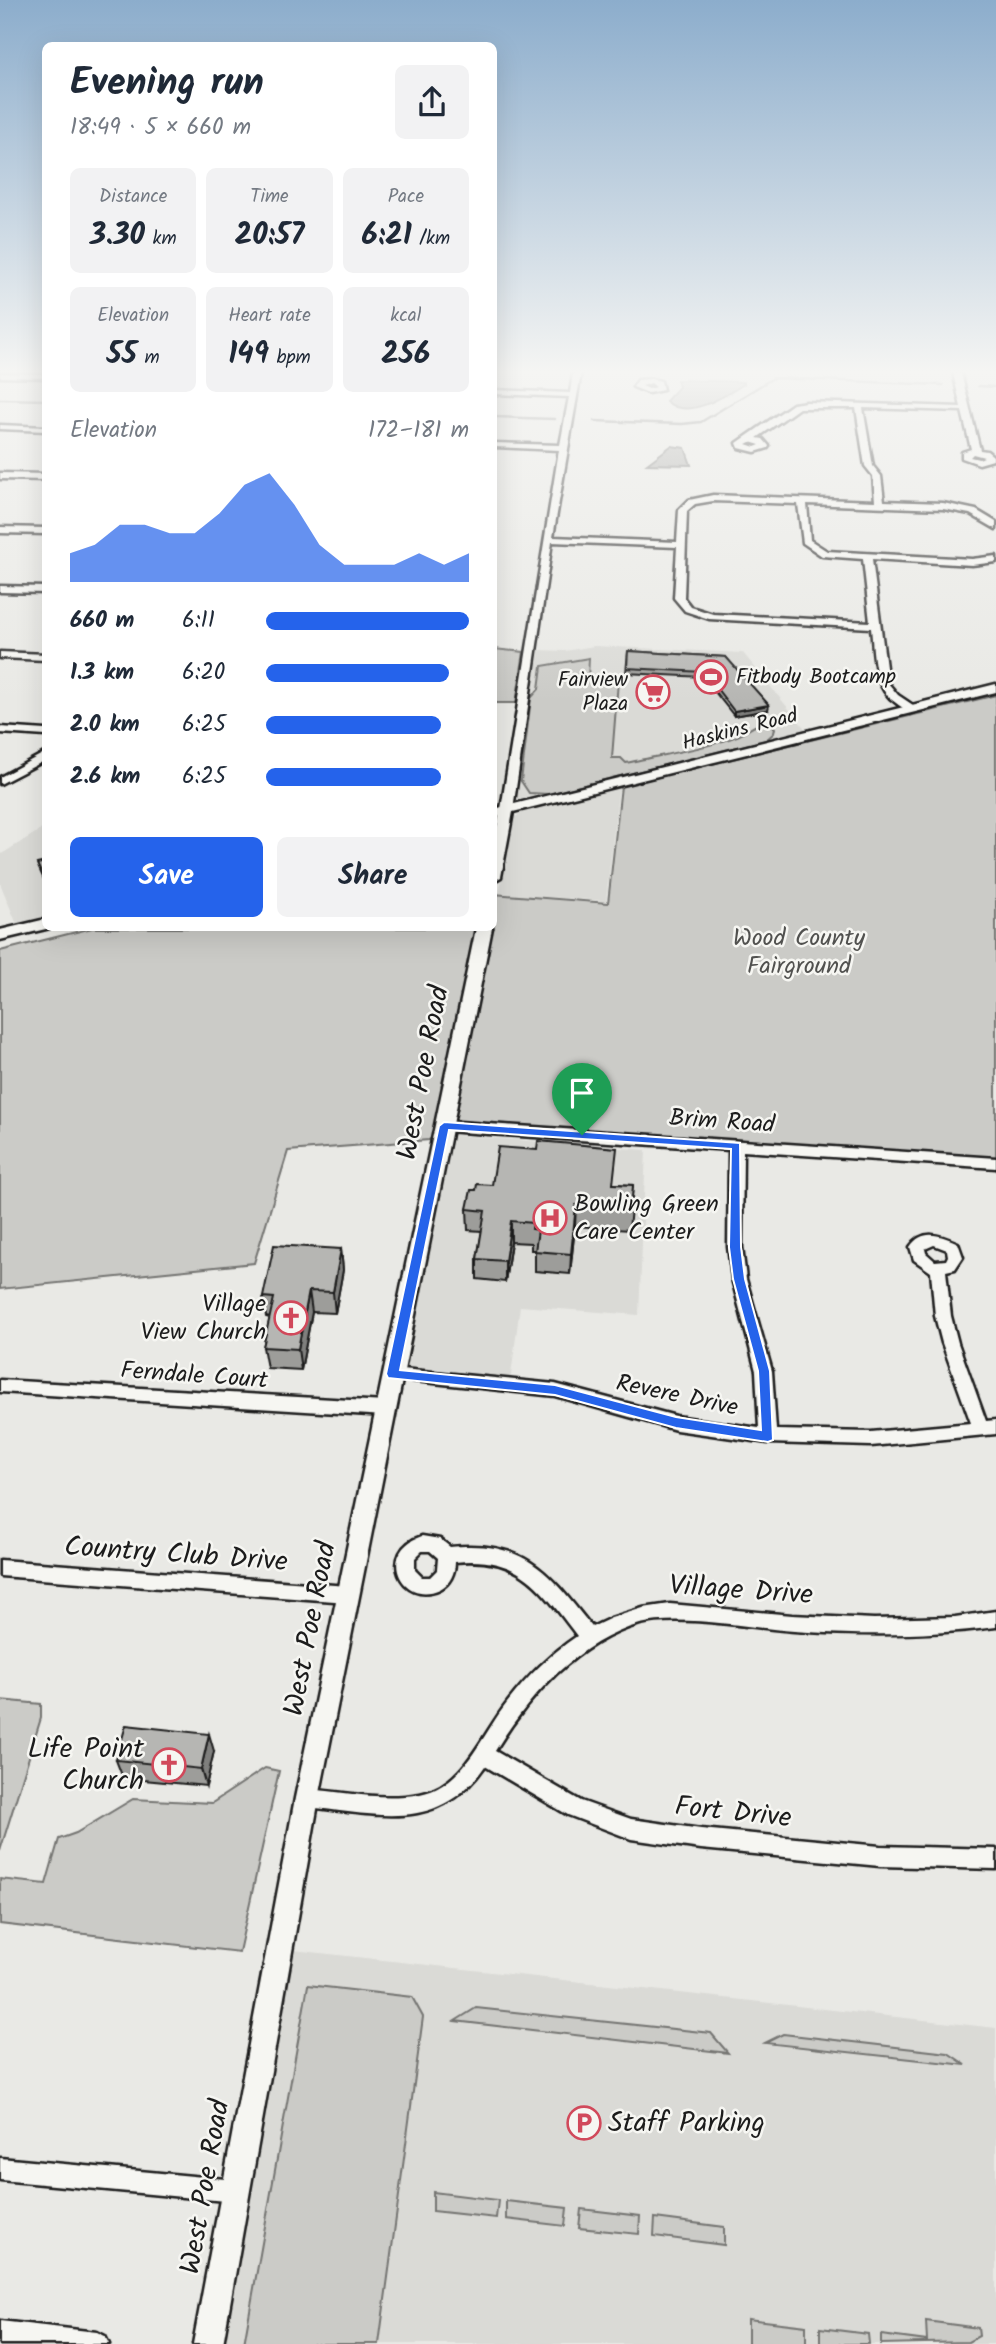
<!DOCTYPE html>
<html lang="en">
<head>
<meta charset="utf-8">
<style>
	body { margin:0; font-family:Kalam,sans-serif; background:#f2f2f3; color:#1f2937; height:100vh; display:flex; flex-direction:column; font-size:26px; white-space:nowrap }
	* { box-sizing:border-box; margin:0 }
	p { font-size:23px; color:#747a83 }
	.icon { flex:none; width:38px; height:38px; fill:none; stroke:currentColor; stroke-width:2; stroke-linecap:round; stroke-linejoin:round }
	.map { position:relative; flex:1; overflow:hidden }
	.side { position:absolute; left:42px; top:42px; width:455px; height:889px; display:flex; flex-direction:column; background:#fff; border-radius:10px; box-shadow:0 7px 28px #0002 }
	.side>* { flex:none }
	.pin { position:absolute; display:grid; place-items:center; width:60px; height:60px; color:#fff; margin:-72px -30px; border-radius:50% 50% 50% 0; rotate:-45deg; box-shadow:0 0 7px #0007 }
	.pin .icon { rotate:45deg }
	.round { display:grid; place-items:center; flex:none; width:74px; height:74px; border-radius:10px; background:#f2f2f3 }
	.headline { display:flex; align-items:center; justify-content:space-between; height:119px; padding:0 28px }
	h1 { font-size:38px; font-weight:600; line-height:52px }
	.stats { display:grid; grid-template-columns:repeat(3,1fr); gap:10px; height:119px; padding:7px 28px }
	.stats div { display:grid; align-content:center; border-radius:10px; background:#f2f2f3; text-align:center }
	.stats b { font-size:30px; font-weight:600 }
	.stats small { font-size:19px; font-weight:400 }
	.stats p { font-size:19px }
	.chart { height:196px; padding:14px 28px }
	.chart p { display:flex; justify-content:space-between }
	.chart svg { width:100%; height:126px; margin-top:7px; fill:#2563eb; opacity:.7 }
	.action { display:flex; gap:14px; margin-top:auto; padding:14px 28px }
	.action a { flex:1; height:80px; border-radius:10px; background:#2563eb; color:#fff; font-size:28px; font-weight:600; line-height:80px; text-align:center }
	.action a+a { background:#f2f2f3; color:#1f2937 }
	ul { padding:0 28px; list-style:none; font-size:23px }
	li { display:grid; grid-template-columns:112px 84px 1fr; align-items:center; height:52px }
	li i { height:18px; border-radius:9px; background:#2563eb }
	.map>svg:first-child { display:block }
	.built { fill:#dadad6 }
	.green { fill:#cbcbc7; stroke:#747472; stroke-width:2 }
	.water { fill:#a3a3a1; stroke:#6d6d6c; stroke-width:2 }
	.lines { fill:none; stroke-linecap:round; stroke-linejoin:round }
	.stream { stroke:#6d6d6c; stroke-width:2.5 }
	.minor-casing { stroke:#1c1c1c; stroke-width:5 }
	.major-casing { stroke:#1c1c1c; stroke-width:5 }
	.minor { fill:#f6f6f2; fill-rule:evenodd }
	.major { fill:#f6f6f2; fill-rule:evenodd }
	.wall { fill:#9d9d9a; stroke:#1c1c1c; stroke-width:2 }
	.shaded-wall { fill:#7f7f7d; stroke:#1c1c1c; stroke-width:2 }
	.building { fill:#b6b6b3; stroke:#1c1c1c; stroke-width:2 }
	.route { fill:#2563eb; stroke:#fff; stroke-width:2; fill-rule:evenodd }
	.labels { text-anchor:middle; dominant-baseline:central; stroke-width:5; stroke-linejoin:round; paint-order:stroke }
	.far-poi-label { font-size:21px; fill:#1c1c1c; stroke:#f6f6f2; text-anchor:start }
	.far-street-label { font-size:21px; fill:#1c1c1c; stroke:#f6f6f2 }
	.park-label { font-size:24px; fill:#51514f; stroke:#f6f6f2 }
	.street-label { font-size:24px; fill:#1c1c1c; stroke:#f6f6f2 }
	.poi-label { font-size:24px; fill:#1c1c1c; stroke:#f6f6f2; text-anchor:start }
	.near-street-label { font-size:28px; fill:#1c1c1c; stroke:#f6f6f2 }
	.near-poi-label { font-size:28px; fill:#1c1c1c; stroke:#f6f6f2; text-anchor:end }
</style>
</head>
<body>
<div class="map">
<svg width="996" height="2344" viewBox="0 0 996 2344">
	<rect width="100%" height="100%" fill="#e9e9e5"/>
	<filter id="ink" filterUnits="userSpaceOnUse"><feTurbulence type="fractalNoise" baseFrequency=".0143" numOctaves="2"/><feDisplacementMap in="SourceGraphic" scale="14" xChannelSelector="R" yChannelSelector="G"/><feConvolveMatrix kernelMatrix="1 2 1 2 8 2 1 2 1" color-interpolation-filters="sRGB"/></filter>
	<g filter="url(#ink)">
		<!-- built -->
		<g class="built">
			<polygon points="594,646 743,653 807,731 512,805 539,650 565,651"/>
			<polygon points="619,786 606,901 499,894 513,819 526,809"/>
			<polygon points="45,827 45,920 18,927 0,883 0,855"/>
			<polygon points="454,1135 646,1150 639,1315 520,1306 509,1391 400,1382"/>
			<polygon points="293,1950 996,2028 996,2344 208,2344 277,1964"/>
		</g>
		<!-- green -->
		<g class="green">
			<polygon points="494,649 524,652 516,703 494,703"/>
			<path d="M589 658 588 680 618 681 612 758H621L626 763C654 756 723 746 745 732 755 725 763 719 775 728L774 733 766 740 548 794 529 793 521 781 531 698 539 689 542 666Z"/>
			<polygon points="996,695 996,1163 444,1126 429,1140 288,1151 254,1263 0,1289 0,951 92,928 494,928 494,894 608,903 621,786"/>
			<polygon points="0,1700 41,1704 41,1718 0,1851"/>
			<polygon points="265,1768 279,1771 239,1952 0,1924 0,1879 46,1884 59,1839 76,1833 133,1799 212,1803"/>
			<polygon points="308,1985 412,1997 423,2017 379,2344 244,2344"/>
			<polygon points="476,2008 711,2033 728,2053 455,2021"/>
			<polygon points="783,2034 948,2053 966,2065 765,2043"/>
			<polygon points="433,2192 498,2200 496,2218 433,2211"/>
			<polygon points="506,2201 567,2208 565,2226 506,2219"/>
			<polygon points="581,2209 640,2216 639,2234 579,2228"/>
			<polygon points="655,2218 724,2227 724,2245 654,2236"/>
			<polygon points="748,2319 806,2326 806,2344 748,2344"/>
			<polygon points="926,2321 978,2328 979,2336 968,2342 881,2344 881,2335 927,2341"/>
			<polygon points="820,2328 868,2334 869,2344 820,2344"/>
		</g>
		<!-- water -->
		<g class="water">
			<path d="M677 380 744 382V384C725 396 687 421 666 401L679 387Z"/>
			<polygon points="671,446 685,448 691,465 647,464"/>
		</g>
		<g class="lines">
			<!-- stream -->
			<g class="stream">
				<polyline points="978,386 996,387"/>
				<polyline points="0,399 46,400"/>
				<polyline points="494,417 555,419"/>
				<polyline points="594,421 682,424 701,422 773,378 943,385"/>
			</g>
			<defs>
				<g id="minor">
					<polygon points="0,373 46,374 46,378 0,377"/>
					<path d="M573 373H581L553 537 677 542 679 510 689 500 713 495 875 501 873 476 865 466 856 408H799L757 438 763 439 769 446 768 448 755 452 739 448 737 443 793 404 806 402 961 407 953 373H961L980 450 987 451 993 456V460L979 464 962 458V452L971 449 962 411 863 408 873 466 881 476 884 501 943 503 976 510 996 522V529L970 514 943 509 807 504 810 540 827 551 972 559 996 556V562L972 565 872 559 888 683 898 695 916 707V711C908 712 903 708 896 703 872 687 874 654 871 628L709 619 685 611 674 598 677 547 552 542 513 809 507 812 503 811 501 809 559 450 494 447V443L560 445 569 397 494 394V390L570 393ZM750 442 760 445 755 447 746 444ZM973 454 984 457 979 459 970 457ZM713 501 798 504 803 543 822 556 863 559 870 622 713 614 691 607 684 598 687 511 695 504Z"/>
					<path d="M651 379 661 381 663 390 648 393 633 387 638 380ZM651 383 656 387 649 389 642 386Z"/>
					<polygon points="0,425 46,427 46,431 0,429"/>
					<polygon points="0,473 46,474 46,480 0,479"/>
					<polygon points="0,527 46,528 46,534 0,533"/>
					<polygon points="0,586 46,587 46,593 0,592"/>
					<polygon points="0,652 46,654 46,660 0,658"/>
					<polygon points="0,727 46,730 46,736 0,733"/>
					<polygon points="46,752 46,760 0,784 0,777"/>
					<path d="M444 1121 996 1158V1168L743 1151 742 1247 746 1279 772 1371 776 1430 871 1432 971 1423 942 1343 935 1316 931 1272 914 1260 910 1247C923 1228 940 1235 958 1243L963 1257 955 1269 946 1271 951 1316 958 1343 986 1421 996 1420V1434L871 1446 768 1443 676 1430 555 1396 386 1378 384 1374 386 1370 392 1368 555 1384 676 1416 759 1428 756 1371 732 1279 728 1247 729 1150 444 1131 437 1126ZM934 1245 947 1250 948 1256 946 1260 935 1261 926 1253 925 1249Z"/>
					<polygon points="0,1380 385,1402 391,1404 393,1409 391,1414 385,1416 0,1392"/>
					<path d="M422 1536 440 1539 450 1547C526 1540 548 1572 592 1627L611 1618 643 1608 670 1604 792 1615 874 1619 955 1617 996 1611V1627C928 1636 862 1636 794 1631 751 1628 680 1614 640 1624 577 1642 528 1697 495 1751L581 1801 631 1819 701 1829 880 1846 996 1849V1869L880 1866 701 1849 631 1839 568 1815 485 1766C439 1834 377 1814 307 1807L300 1805 297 1798 300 1791 307 1789C344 1792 383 1801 420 1794 464 1786 482 1734 507 1703 527 1677 550 1654 577 1636 541 1589 521 1555 455 1562 455 1573 450 1584 440 1589 401 1607 376 1551 422 1536ZM422 1551H430L438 1558 437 1570 430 1577H422L415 1570V1558Z"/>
					<polygon points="0,1560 348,1586 354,1588 357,1594 354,1600 348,1602 0,1576"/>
					<polygon points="0,2158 236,2180 244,2183 247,2191 244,2199 236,2202 0,2180"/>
					<polygon points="0,2321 97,2332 105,2336 109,2344 0,2344"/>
				</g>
				<g id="major">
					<polygon points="996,684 996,692 513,812 501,877 494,881 494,843 499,816 494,817 494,809"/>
					<polygon points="46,919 46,928 50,928 0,940 0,930"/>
					<polygon points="476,928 492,928 319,1798 223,2344 193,2344 295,1798"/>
				</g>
			</defs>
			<!-- minor casing -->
			<use href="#minor" class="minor-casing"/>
			<!-- major casing -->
			<use href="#major" class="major-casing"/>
			<!-- minor -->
			<use href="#minor" class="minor"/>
			<!-- major -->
			<use href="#major" class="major"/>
		</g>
		<!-- wall -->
		<g class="wall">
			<polygon points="628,651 726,657 768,710 734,716 703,677 626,673"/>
			<polygon points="614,1184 633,1185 629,1230 575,1226 570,1274 535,1271 535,1250 531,1250 531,1243 511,1242 505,1282 477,1279 477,1259 482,1231 468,1230 467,1209 476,1190 492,1185"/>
			<polygon points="341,1249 343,1270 335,1313 312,1312 301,1370 267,1368 263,1347 270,1318 266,1317 263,1297"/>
			<polygon points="214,1751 206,1786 123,1778 116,1760"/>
		</g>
		<!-- shaded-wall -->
		<g class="shaded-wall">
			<polygon points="769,705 768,710 734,716 734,711"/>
			<polygon points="576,1205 575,1226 570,1274 571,1254"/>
			<polygon points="511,1221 511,1242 505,1282 505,1261"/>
			<polygon points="341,1249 343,1270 335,1313 333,1292"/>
			<polygon points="309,1291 312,1312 301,1370 298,1349"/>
			<polygon points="209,1734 214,1751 206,1786 201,1769"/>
		</g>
		<!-- building -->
		<g class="building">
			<polygon points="628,651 726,657 769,705 734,711 704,672 627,668"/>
			<polygon points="46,862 46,884 37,864"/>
			<polygon points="538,1141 617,1148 613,1184 633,1185 631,1209 576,1205 571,1254 535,1251 538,1230 532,1229 533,1223 511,1221 505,1261 477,1259 485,1211 467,1209 471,1190 476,1190 477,1184 492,1185 498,1147 537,1150"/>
			<polygon points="274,1245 341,1249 333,1292 309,1291 298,1349 263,1347 274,1298 263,1297"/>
			<polygon points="126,1725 209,1734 201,1769 116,1760"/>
		</g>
	</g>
	<!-- sky -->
	<linearGradient id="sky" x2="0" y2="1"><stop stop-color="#8cadcc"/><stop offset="0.53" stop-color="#f5f5f3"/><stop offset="1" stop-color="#f5f5f3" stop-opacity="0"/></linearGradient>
	<rect width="996" height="701" fill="url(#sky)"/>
	<!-- route -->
	<path class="route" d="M444 1122 740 1143 741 1247 745 1279 770 1371 773 1440 768 1442 676 1428 555 1395 388 1378 386 1374 439 1126ZM449 1130 731 1149 729 1247 733 1279 758 1371 761 1430 676 1417 555 1385 400 1370Z"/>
	<!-- icons -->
	<defs>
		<symbol id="stadium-ring" viewBox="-11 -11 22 22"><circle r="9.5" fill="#f6f6f2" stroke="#d1495b" stroke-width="1.5"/><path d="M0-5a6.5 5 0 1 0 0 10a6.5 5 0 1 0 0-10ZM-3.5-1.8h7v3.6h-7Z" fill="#d1495b"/></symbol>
		<symbol id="supermarket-ring" viewBox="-11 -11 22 22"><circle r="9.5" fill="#f6f6f2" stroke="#d1495b" stroke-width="1.5"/><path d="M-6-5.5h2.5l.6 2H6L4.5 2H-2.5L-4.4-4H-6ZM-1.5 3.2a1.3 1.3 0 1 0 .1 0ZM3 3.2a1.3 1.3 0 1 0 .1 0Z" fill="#d1495b"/></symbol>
		<symbol id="hospital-ring" viewBox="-11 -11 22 22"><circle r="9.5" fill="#f6f6f2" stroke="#d1495b" stroke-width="1.5"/><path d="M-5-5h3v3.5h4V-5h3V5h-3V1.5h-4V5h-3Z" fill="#d1495b"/></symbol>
		<symbol id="church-ring" viewBox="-11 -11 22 22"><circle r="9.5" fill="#f6f6f2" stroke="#d1495b" stroke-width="1.5"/><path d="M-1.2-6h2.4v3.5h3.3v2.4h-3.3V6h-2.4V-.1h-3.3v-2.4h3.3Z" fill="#d1495b"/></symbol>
		<symbol id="parking-ring" viewBox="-11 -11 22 22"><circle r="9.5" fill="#f6f6f2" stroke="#d1495b" stroke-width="1.5"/><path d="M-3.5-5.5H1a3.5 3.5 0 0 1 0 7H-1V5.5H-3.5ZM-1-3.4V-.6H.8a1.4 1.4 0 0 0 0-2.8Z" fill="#d1495b"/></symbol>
	</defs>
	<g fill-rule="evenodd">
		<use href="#stadium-ring" x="692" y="658" width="38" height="38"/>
		<use href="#supermarket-ring" x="634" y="673" width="38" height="38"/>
		<use href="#hospital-ring" x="531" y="1199" width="38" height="38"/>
		<use href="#church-ring" x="272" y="1299" width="38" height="38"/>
		<use href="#church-ring" x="150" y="1746" width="38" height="38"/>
		<use href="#parking-ring" x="565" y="2104" width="38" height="38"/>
	</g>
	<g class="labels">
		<!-- far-poi labels -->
		<g class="far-poi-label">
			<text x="736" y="677">Fitbody Bootcamp</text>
			<text x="628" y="680" text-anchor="end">Fairview<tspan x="628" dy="24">Plaza</tspan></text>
		</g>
		<!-- far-street labels -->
		<g class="far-street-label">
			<text transform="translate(740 730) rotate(-14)">Haskins Road</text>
		</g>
		<!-- park labels -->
		<g class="park-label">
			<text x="799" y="938">Wood County<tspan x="799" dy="28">Fairground</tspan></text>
		</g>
		<!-- street labels -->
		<g class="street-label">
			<text transform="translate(722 1122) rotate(4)">Brim Road</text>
			<text transform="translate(194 1376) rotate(4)">Ferndale Court</text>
			<text transform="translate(677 1396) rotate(12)">Revere Drive</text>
		</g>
		<!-- poi labels -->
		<g class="poi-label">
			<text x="574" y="1204">Bowling Green<tspan x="574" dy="28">Care Center</tspan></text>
			<text x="266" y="1304" text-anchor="end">Village<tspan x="266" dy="28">View Church</tspan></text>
		</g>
		<!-- near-street labels -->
		<g class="near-street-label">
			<text transform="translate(424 1073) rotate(-79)">West Poe Road</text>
			<text transform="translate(176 1555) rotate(4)">Country Club Drive</text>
			<text transform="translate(741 1591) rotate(4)">Village Drive</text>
			<text transform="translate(311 1629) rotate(-79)">West Poe Road</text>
			<text transform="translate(733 1813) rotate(6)">Fort Drive</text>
			<text transform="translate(206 2187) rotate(-80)">West Poe Road</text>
		</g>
		<!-- near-poi labels -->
		<g class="near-poi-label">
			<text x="144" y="1749">Life Point<tspan x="144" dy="32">Church</tspan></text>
			<text x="608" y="2123" text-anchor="start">Staff Parking</text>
		</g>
	</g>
</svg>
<div class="pin" style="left:582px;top:1135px;background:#1e9e55"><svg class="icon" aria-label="arrive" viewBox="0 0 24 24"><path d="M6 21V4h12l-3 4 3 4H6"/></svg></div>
<section class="side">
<div class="headline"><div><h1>Evening run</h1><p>18:49 · 5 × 660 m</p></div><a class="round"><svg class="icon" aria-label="share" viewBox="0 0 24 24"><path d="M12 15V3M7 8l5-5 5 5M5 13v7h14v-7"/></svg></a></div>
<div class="stats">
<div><p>Distance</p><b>3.30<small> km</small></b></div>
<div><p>Time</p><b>20:57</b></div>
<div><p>Pace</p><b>6:21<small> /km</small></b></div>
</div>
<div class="stats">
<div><p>Elevation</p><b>55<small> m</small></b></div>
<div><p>Heart rate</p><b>149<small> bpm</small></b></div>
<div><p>kcal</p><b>256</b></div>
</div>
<div class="chart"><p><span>Elevation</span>172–181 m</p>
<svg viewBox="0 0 160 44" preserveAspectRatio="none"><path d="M0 44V34L10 31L20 24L30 24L40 27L50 27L60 20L70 10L80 6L90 17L100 31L110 38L120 38L130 38L140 34L150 38L160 34V44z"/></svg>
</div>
<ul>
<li><b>660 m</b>6:11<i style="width:100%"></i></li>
<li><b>1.3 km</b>6:20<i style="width:90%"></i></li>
<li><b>2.0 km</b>6:25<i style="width:86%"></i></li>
<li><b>2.6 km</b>6:25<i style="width:86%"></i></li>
</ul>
<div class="action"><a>Save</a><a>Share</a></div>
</section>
</div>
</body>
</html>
